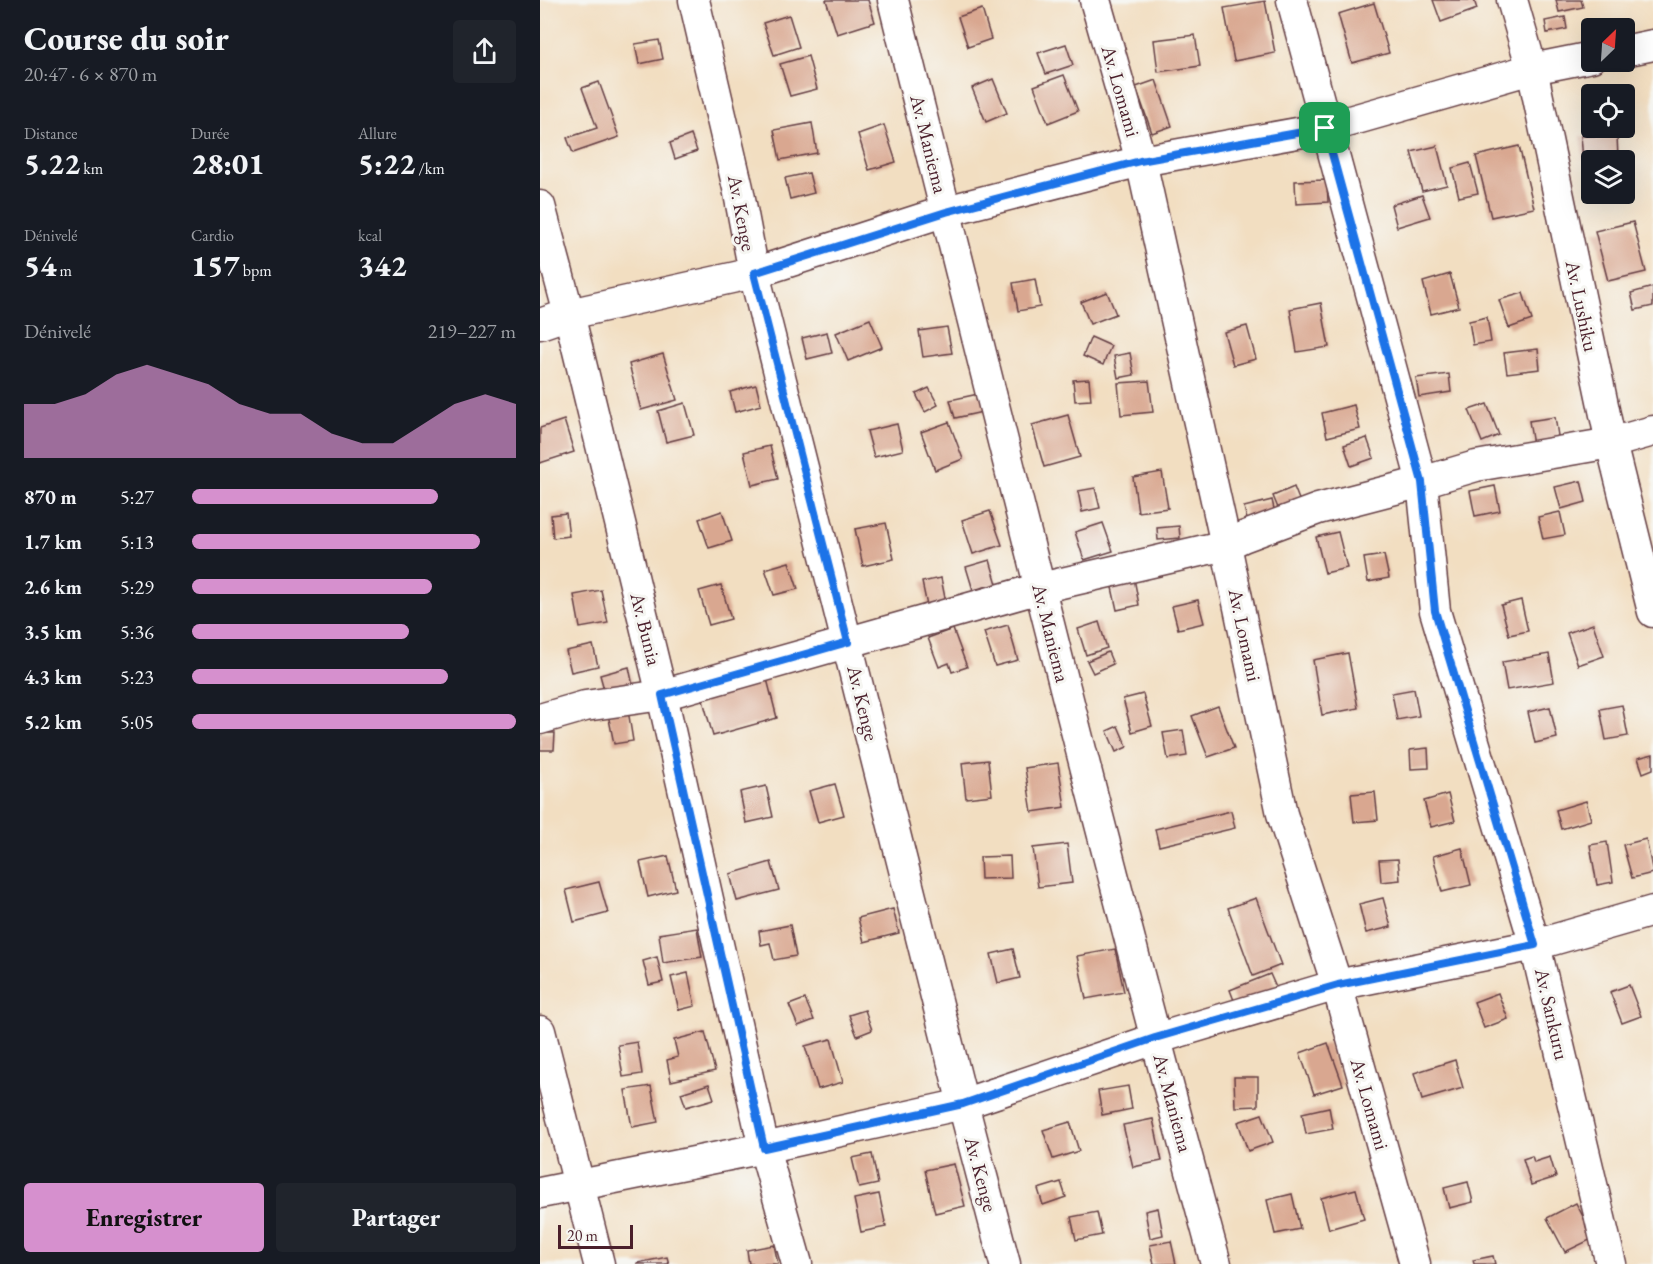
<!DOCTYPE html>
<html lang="fr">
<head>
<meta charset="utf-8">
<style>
	body { margin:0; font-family:"EB Garamond",serif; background:#20242c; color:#f1f3f6; height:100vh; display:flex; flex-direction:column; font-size:22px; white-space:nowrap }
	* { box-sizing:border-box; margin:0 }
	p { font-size:20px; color:#9ea1a6 }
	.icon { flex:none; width:33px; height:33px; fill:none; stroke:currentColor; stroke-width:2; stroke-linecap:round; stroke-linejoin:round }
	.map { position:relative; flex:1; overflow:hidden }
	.details { display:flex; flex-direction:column; background:#171b24; width:540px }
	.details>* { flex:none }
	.needle { width:39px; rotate:25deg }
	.tools { position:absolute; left:1041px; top:18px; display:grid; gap:12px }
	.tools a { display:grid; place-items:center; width:54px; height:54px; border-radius:6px; background:#171b24; box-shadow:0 6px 24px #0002; font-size:30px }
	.scale { position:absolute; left:18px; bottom:15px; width:75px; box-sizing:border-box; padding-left:6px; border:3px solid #4a1f2b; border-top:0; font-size:16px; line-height:21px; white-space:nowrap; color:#4a1f2b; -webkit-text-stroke:4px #f6f6f2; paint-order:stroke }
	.pin { position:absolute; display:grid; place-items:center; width:51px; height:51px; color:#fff; margin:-26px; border-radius:12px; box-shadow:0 3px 9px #0006 }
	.round { display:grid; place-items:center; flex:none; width:63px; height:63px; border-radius:6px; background:#20242c }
	.overview { display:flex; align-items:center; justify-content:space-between; height:102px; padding:0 24px }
	h1 { font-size:33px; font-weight:800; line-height:45px }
	.stats { display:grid; grid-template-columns:repeat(3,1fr); gap:9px; height:102px; padding:6px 24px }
	.stats div { display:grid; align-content:center }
	.stats b { font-size:30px; font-weight:800 }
	.stats small { font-size:16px; font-weight:400 }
	.stats p { font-size:16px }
	.chart { height:168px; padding:12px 24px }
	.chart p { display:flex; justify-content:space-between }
	.chart svg { width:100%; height:108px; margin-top:6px; fill:#d690ce; opacity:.7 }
	.primary-button { display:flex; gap:12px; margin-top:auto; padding:12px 24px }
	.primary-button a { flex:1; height:69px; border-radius:6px; background:#d690ce; color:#111; font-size:24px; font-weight:800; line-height:69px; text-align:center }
	.primary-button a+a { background:#20242c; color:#f1f3f6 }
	ul { padding:0 24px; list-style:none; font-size:20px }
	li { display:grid; grid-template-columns:96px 72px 1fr; align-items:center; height:45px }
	li i { height:15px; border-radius:8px; background:#d690ce }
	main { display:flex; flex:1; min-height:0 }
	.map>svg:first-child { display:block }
	.building { fill:#d9a790 }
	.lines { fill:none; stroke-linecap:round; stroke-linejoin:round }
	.street-casing { stroke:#633c42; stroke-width:33 }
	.street { stroke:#fff; stroke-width:30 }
	.route-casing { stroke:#fff; stroke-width:12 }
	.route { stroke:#1a73e8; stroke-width:8 }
	.labels { text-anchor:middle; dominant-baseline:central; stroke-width:6; stroke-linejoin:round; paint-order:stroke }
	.street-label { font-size:20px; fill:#4a1f2b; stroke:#f6f6f2 }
</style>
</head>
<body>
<main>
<section class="details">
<div class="overview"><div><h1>Course du soir</h1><p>20:47 · 6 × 870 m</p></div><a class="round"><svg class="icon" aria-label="share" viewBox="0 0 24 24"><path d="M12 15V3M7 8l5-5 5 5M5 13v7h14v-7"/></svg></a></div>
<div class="stats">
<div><p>Distance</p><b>5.22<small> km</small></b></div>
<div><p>Durée</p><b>28:01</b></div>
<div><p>Allure</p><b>5:22<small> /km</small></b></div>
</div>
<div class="stats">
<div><p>Dénivelé</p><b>54<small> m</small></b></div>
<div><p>Cardio</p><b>157<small> bpm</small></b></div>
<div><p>kcal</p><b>342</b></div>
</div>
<div class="chart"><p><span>Dénivelé</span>219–227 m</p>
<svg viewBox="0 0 160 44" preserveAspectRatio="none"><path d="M0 44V22L10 22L20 18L30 10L40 6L50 10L60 14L70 22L80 26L90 26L100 34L110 38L120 38L130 30L140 22L150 18L160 22V44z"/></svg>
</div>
<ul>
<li><b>870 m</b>5:27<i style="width:76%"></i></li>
<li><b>1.7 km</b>5:13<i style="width:89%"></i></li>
<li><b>2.6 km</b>5:29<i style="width:74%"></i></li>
<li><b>3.5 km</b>5:36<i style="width:67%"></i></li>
<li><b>4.3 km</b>5:23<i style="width:79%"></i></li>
<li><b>5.2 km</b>5:05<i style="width:100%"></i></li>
</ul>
<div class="primary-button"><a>Enregistrer</a><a>Partager</a></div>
</section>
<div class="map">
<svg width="1113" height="1264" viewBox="0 0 1113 1264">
	<rect width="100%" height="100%" fill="#f6f6f2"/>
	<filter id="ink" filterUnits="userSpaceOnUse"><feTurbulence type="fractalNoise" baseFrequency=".0167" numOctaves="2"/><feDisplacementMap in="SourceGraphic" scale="12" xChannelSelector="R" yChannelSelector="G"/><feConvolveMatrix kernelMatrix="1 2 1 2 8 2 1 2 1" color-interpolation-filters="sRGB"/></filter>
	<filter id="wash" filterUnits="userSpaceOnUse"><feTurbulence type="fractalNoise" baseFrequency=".008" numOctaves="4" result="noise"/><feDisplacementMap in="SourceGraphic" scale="24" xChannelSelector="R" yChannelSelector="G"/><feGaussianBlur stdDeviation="1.35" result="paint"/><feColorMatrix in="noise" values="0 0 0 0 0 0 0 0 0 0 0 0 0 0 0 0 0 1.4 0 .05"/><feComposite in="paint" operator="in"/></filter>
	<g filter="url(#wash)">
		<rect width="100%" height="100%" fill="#f2dec1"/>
		<g id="blocks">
			<!-- building -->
			<g class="building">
				<polygon points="286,0 328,0 335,22 297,34"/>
				<polygon points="893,0 934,0 937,9 901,22"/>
				<polygon points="1016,0 1041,0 1043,7 1019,12"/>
				<polygon points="725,1 735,53 694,61 684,8"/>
				<polygon points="834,3 849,53 812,63 798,14"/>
				<polygon points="442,9 451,39 428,47 418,17"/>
				<polygon points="249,15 259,47 234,55 223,23"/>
				<polygon points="1025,17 1027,29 1007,33 1005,21"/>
				<polygon points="655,35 660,66 618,72 614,40"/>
				<polygon points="119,40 123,59 99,64 95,44"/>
				<polygon points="526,44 533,65 506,74 498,53"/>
				<polygon points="268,56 277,89 250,96 240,64"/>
				<polygon points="524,75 538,111 508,123 494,86"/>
				<polygon points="453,79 467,113 446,122 432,88"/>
				<polygon points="616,80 632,126 612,133 596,87"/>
				<polygon points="59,82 79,137 33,153 27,138 57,128 42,88"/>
				<polygon points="272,123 277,153 240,160 234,130"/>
				<polygon points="344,125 356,162 329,170 318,134"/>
				<polygon points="151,135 157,151 135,159 130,143"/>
				<polygon points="1077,135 1078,159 1043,160 1041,136"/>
				<polygon points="897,146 907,185 882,191 871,152"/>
				<polygon points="979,146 994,208 951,217 936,156"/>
				<polygon points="930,163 938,193 919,197 912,168"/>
				<polygon points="269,173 274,193 250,199 245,178"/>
				<polygon points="787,180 788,202 756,204 755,181"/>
				<polygon points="882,195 890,217 857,227 851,205"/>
				<polygon points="1093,222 1106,272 1068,281 1055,231"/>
				<polygon points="910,274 919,307 891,314 883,282"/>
				<polygon points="495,279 500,307 478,311 473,283"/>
				<polygon points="1113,287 1113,306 1095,310 1091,293"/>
				<polygon points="567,292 576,314 550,324 541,302"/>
				<polygon points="983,293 992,320 969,328 959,300"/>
				<polygon points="781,303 789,347 757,352 750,309"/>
				<polygon points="947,317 951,342 933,345 929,321"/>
				<polygon points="330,319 342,347 308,361 296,333"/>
				<polygon points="707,326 716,359 693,365 684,332"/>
				<polygon points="407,327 412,353 383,357 379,331"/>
				<polygon points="287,332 292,353 267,359 262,338"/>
				<polygon points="551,337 571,346 563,365 543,356"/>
				<polygon points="998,349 1000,369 967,373 964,353"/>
				<polygon points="590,353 594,375 578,378 574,356"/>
				<polygon points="123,354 137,400 101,410 89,364"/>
				<polygon points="909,374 911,392 879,397 876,378"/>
				<polygon points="549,379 551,400 535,401 533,380"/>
				<polygon points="609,381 613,412 581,415 578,383"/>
				<polygon points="216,385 221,405 195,412 190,392"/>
				<polygon points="389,388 398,405 385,412 376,394"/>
				<polygon points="443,393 447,411 415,418 410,400"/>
				<polygon points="145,403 154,435 126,442 118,411"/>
				<polygon points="947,404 959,435 942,442 929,410"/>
				<polygon points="814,405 820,429 787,437 782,413"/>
				<polygon points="528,415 540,457 504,467 492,425"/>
				<polygon points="1015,417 1019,442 993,445 989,421"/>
				<polygon points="24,420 34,452 0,463 0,428"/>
				<polygon points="409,422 423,459 395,470 381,432"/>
				<polygon points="357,424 363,450 334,457 327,431"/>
				<polygon points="827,438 834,458 811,466 804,445"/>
				<polygon points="230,446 238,479 212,485 204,452"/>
				<polygon points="622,472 628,508 598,512 593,477"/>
				<polygon points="1041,481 1046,502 1021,509 1015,487"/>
				<polygon points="955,486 960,511 935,516 930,491"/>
				<polygon points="754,487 764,512 743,520 733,496"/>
				<polygon points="555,488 560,508 542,512 538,491"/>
				<polygon points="732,500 737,522 709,528 704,507"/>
				<polygon points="182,511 192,541 169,548 159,519"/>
				<polygon points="450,511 462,545 433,554 422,520"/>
				<polygon points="1020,512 1025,535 1003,539 998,517"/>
				<polygon points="26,513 29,536 13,538 11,515"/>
				<polygon points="346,523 354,559 323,566 315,529"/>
				<polygon points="563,523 573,551 544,560 535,532"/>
				<polygon points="639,526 640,538 618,540 617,528"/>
				<polygon points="798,532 807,568 785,573 776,537"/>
				<polygon points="844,555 849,578 828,582 824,558"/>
				<polygon points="450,560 457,584 433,590 426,567"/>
				<polygon points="249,562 258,589 234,595 225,569"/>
				<polygon points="401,578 406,603 387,606 382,582"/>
				<polygon points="594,578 599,605 577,610 571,583"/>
				<polygon points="181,585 191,619 169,625 159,591"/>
				<polygon points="61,590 68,623 40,628 34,595"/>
				<polygon points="658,600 664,623 638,629 632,606"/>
				<polygon points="981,600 988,631 969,635 961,605"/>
				<polygon points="559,622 567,648 546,655 538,629"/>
				<polygon points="1053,624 1064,656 1038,665 1027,633"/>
				<polygon points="468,625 478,660 455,666 444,632"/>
				<polygon points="413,629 427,667 412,672 409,663 399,667 388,638"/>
				<polygon points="53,645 58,666 31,672 26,651"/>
				<polygon points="568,652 573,664 553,673 547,661"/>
				<polygon points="808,653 818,708 782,715 773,660"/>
				<polygon points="1009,654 1014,682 967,690 962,662"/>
				<polygon points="89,667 93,686 65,693 60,675"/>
				<polygon points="226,675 237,718 173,736 161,693"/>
				<polygon points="874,689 879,716 857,720 852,693"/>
				<polygon points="603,694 612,726 592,732 583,699"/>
				<polygon points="1082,705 1088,736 1066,740 1060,709"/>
				<polygon points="678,706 694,748 668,757 652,716"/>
				<polygon points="1010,707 1017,738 995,743 988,712"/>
				<polygon points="88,710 93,741 74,744 68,714"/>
				<polygon points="578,726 587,747 576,752 567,731"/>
				<polygon points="643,730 647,756 628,759 623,733"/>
				<polygon points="0,733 15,733 14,750 0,750"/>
				<polygon points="888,748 889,768 871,769 870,750"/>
				<polygon points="1113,754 1113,769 1103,773 1098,758"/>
				<polygon points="448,760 452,795 426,798 422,763"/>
				<polygon points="518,763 525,807 492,812 485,768"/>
				<polygon points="295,784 304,815 278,822 269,791"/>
				<polygon points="226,786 233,817 206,823 200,792"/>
				<polygon points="835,792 838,820 814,822 811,794"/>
				<polygon points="908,794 915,821 891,827 884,801"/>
				<polygon points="1046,801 1051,820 1021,829 1016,810"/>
				<polygon points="691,811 695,828 619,846 615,829"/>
				<polygon points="1106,839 1113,873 1092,878 1083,845"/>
				<polygon points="1067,842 1073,882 1057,885 1050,845"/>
				<polygon points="527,844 532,883 498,887 493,848"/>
				<polygon points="922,848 931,885 902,892 893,856"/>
				<polygon points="128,856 136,890 108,897 100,862"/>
				<polygon points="470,856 471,878 441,879 440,857"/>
				<polygon points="858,859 860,880 841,882 839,860"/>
				<polygon points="231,862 239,890 197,901 190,874"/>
				<polygon points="59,882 68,913 34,922 26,890"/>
				<polygon points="716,898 741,965 713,976 688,908"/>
				<polygon points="843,898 851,927 826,933 819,904"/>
				<polygon points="353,909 359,933 324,942 318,918"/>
				<polygon points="250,925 256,956 234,960 230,943 221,945 219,931"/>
				<polygon points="157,928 162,957 123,963 119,934"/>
				<polygon points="473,949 480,978 458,983 451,954"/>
				<polygon points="575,949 584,992 546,999 537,956"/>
				<polygon points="117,957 123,982 109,985 103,961"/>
				<polygon points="148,973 155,1006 139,1010 131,977"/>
				<polygon points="730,974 738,992 697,1008 690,990"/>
				<polygon points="1089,985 1101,1016 1082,1023 1070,992"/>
				<polygon points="958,993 968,1019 944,1028 934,1002"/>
				<polygon points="265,999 274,1020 258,1026 249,1005"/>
				<polygon points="325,1010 332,1030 317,1036 309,1015"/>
				<polygon points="165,1032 175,1071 131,1081 127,1060 138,1057 134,1040"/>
				<polygon points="291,1039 303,1082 278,1089 265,1046"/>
				<polygon points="97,1042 102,1074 83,1077 78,1045"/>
				<polygon points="788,1043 803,1085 774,1094 760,1053"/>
				<polygon points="915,1060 923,1088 882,1100 874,1073"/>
				<polygon points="694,1077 718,1077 718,1106 695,1107"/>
				<polygon points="169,1084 174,1099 146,1107 141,1093"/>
				<polygon points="111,1086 118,1122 92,1127 85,1090"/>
				<polygon points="588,1086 592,1109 562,1115 558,1091"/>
				<polygon points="789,1107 793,1129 766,1134 762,1113"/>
				<polygon points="722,1114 733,1142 708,1151 698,1122"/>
				<polygon points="613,1119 622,1161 593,1167 583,1125"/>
				<polygon points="530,1122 539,1151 513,1159 503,1130"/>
				<polygon points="332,1154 338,1184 319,1188 312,1158"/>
				<polygon points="992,1156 994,1162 1010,1157 1016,1177 991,1185 983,1159"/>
				<polygon points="414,1164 425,1206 395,1213 385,1170"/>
				<polygon points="521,1182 526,1197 503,1205 498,1189"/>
				<polygon points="928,1182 933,1202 909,1208 904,1188"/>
				<polygon points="816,1189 824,1219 789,1229 781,1198"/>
				<polygon points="339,1194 346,1227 321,1232 314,1199"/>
				<polygon points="752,1194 760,1229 735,1234 727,1200"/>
				<polygon points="1036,1203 1054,1238 1025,1252 1007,1218"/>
				<polygon points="618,1208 623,1235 610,1238 605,1211"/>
				<polygon points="557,1212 562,1235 536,1240 531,1217"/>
				<polygon points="631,1241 636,1264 614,1264 610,1245"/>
				<polygon points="234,1245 238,1264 209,1264 207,1250"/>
				<polygon points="953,1256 955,1264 934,1264 933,1260"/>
				<polygon points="127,1257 129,1264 97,1264 97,1263"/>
			</g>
		</g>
	</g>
	<g filter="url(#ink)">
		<use href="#blocks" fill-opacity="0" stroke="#633c42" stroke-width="1.5"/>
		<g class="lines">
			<defs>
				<g id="street">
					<polyline points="154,0 198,188 214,273 423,1104 465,1264"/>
					<path d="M353 0C458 422 562 844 676 1264"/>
					<polyline points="555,0 601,161 686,545 742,814 797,985 875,1264"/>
					<polyline points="752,0 882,482 895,611 995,945 1071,1264"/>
					<polyline points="972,0 992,69 1071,443 1113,612"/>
					<polyline points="1084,51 1113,45"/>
					<polyline points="0,206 29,314 122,695 224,1148 257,1264"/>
					<polyline points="0,324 29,314 214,273 406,211 601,161 785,128 992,69 1052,57"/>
					<polyline points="0,719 45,706 122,695 500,588 686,545 703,537 778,509 882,482 936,466 1071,443 1113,431"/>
					<polyline points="0,1031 59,1264"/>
					<polyline points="0,1193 224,1148 423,1104 615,1039 797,985 995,945 1113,911"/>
				</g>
			</defs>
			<!-- street casing -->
			<use href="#street" class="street-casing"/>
			<!-- street -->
			<use href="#street" class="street"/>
		</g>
	</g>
	<g class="lines" filter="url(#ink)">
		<defs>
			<polygon id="route" points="785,128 882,482 895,611 995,945 798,985 615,1038 423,1104 224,1148 122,695 308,642 214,273 406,212 600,161"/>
		</defs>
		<!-- route casing -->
		<use href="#route" class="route-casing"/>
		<!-- route -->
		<use href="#route" class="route"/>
	</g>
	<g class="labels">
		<!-- street labels -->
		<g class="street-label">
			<text transform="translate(581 91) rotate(74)">Av. Lomami</text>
			<text transform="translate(389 144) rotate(76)">Av. Maniema</text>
			<text transform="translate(202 213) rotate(79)">Av. Kenge</text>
			<text transform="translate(1042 306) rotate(78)">Av. Lushiku</text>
			<text transform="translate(106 629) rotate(76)">Av. Bunia</text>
			<text transform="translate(511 633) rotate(76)">Av. Maniema</text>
			<text transform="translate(705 635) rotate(78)">Av. Lomami</text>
			<text transform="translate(323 703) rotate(76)">Av. Kenge</text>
			<text transform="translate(1012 1014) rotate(77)">Av. Sankuru</text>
			<text transform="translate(633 1103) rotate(75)">Av. Maniema</text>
			<text transform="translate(830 1104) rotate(74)">Av. Lomami</text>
			<text transform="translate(441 1174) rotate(75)">Av. Kenge</text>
		</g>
	</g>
</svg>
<div class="tools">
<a><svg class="needle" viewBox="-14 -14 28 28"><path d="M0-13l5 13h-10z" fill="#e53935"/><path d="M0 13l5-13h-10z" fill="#9ea1a6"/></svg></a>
<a><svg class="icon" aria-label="locate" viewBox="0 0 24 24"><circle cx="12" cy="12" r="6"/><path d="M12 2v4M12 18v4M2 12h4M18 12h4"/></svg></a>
<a><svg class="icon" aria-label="layers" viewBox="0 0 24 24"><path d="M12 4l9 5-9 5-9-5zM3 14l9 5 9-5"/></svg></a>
</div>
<div class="scale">20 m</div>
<div class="pin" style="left:785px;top:128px;background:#1e9e55"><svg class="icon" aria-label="arrive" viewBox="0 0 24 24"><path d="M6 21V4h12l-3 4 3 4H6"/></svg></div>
</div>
</main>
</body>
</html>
